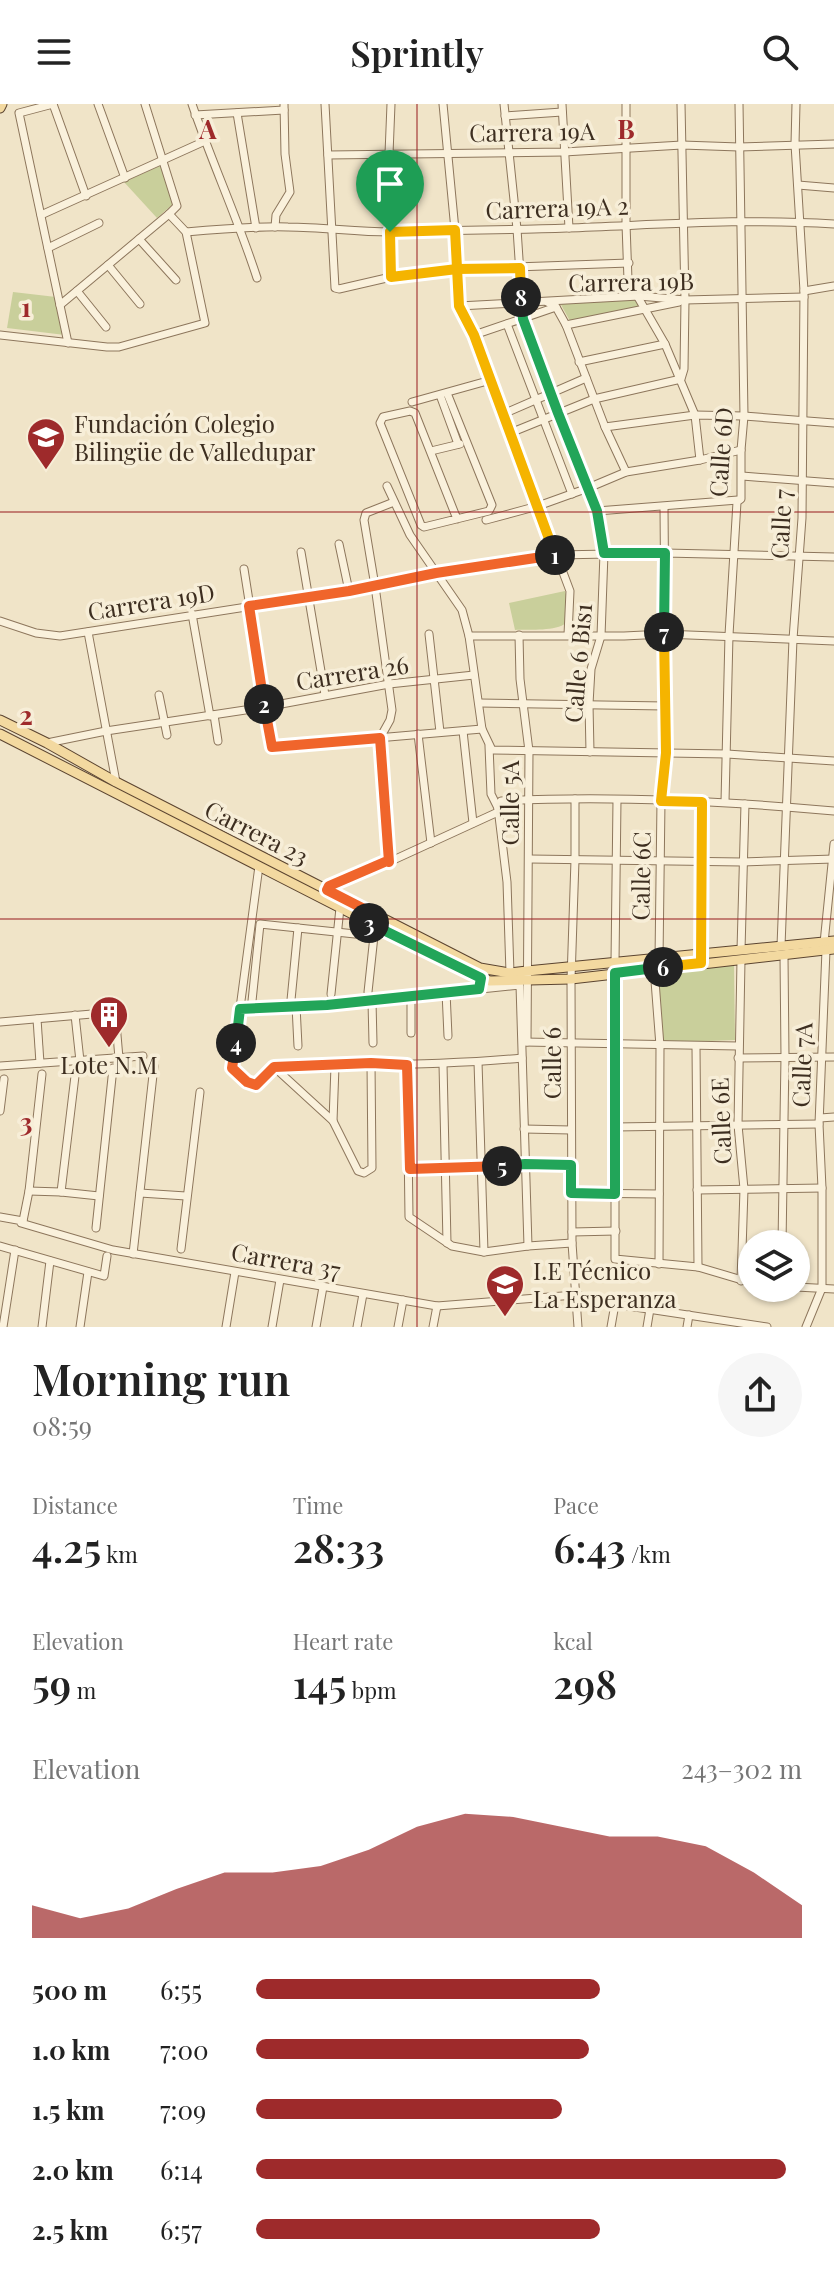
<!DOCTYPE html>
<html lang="en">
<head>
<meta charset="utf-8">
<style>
	body { margin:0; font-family:"Playfair Display",serif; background:#f6f6f6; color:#222; height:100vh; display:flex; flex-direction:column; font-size:30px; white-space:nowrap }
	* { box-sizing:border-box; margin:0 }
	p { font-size:26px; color:#767676 }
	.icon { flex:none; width:44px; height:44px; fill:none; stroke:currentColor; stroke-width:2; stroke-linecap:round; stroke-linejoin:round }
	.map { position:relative; height:1223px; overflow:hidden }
	.drawer { display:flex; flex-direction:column; background:#fff; flex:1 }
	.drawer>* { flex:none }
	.controls { position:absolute; left:738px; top:1126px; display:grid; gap:16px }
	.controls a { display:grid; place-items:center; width:72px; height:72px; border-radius:50%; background:#fff; box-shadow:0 2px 6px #0004; font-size:40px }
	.pin { position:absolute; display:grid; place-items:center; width:68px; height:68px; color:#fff; margin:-82px -34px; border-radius:50% 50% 50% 0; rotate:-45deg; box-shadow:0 0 8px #0007 }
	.pin .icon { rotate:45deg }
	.km { position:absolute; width:40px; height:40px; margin:-20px; border-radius:50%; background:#222; color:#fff; font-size:22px; line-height:40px; text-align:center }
	.round { display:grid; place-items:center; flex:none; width:84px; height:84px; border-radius:42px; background:#f6f6f6 }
	.summary { display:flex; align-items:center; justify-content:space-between; height:136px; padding:0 32px }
	h1 { font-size:44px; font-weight:600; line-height:60px }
	.figures { display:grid; grid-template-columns:repeat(3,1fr); gap:12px; height:136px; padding:8px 32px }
	.figures div { display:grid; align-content:center }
	.figures b { font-size:40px; font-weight:600 }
	.figures small { font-size:22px; font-weight:400 }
	.figures p { font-size:22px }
	.chart { height:224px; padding:16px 32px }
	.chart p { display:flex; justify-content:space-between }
	.chart svg { width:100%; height:144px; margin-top:8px; fill:#9e2a2b; opacity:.7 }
	ul { padding:0 32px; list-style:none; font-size:26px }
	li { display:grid; grid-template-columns:128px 96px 1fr; align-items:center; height:60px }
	li i { height:20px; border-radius:10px; background:#9e2a2b }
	header { display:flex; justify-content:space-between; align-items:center; height:104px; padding:0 32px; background:#fff; font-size:36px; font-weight:600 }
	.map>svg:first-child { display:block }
	.green { fill:#c9cf9b }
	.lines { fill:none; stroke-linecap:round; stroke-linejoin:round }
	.minor-casing { stroke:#8d765c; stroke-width:9 }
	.major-casing { stroke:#5b4430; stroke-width:11 }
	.minor { stroke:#faf1dc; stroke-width:7 }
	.major { stroke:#f3d9a0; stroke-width:9 }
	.split-1-casing { stroke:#fff; stroke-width:16 }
	.split-2-casing { stroke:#fff; stroke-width:16 }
	.split-3-casing { stroke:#fff; stroke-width:16 }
	.split-4-casing { stroke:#fff; stroke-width:16 }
	.split-5-casing { stroke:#fff; stroke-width:16 }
	.split-6-casing { stroke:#fff; stroke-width:16 }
	.split-7-casing { stroke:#fff; stroke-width:16 }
	.split-8-casing { stroke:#fff; stroke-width:16 }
	.split-9-casing { stroke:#fff; stroke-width:16 }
	.split-1 { stroke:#f5b400; stroke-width:10 }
	.split-2 { stroke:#f0652b; stroke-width:10 }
	.split-3 { stroke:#f0652b; stroke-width:10 }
	.split-4 { stroke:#22a559; stroke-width:10 }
	.split-5 { stroke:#f0652b; stroke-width:10 }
	.split-6 { stroke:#22a559; stroke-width:10 }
	.split-7 { stroke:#f5b400; stroke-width:10 }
	.split-8 { stroke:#22a559; stroke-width:10 }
	.split-9 { stroke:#f5b400; stroke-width:10 }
	.grid { fill:none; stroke:#9e2a2b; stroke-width:2; stroke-opacity:0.55 }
	.labels { text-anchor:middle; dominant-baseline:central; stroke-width:7; stroke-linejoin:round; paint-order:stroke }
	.street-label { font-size:24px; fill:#3d2e20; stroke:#f7eed8 }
	.poi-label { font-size:24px; fill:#3d2e20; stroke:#f7eed8; text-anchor:start }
	.grid-label { font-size:26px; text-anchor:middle; font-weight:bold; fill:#9e2a2b; stroke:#f7eed8; stroke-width:7; stroke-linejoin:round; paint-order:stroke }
</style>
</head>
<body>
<header><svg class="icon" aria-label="menu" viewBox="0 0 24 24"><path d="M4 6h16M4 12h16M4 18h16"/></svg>Sprintly<svg class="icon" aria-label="search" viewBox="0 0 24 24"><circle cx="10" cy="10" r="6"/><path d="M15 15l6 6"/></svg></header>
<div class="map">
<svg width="834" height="1223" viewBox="0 0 834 1223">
	<rect width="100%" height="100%" fill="#f0e4c8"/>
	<!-- green -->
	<g class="green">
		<polygon points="162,61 173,100 157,114 124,78"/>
		<polygon points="13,188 56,193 65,231 7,224"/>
		<polygon points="637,194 642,204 570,217 560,199"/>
		<path d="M565 487C567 494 570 505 569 513 567 529 528 525 515 526L509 499Z"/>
		<polygon points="734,859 735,936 658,939 656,867"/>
	</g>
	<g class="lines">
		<defs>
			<g id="minor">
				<polyline points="53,0 19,9 68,239"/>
				<polyline points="53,0 86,92"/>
				<polyline points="98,0 125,74"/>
				<path d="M192 0C212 59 238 115 257 174"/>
				<polyline points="325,0 335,184 339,185 391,173 457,165 629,159"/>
				<polyline points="391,0 389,50 391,173"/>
				<polyline points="443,0 455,126 459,202 474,231 570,487 568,531"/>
				<polyline points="504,0 517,125 523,215 558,309 597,407 604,449 601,532 591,565 589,600 590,648"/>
				<polyline points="562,0 569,124"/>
				<polyline points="626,0 626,120 628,176 665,240 695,311 700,356"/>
				<polyline points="237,9 256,124"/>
				<polyline points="195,11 284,6"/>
				<polyline points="505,12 562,8"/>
				<polyline points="328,51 564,48 682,41 739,43 834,40"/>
				<polyline points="798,81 834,84"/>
				<polyline points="41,111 205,37"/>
				<polyline points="275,123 276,111 290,88 285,50 284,0"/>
				<path d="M186 128C220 125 254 122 288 123 325 123 361 129 397 128 454 126 511 126 567 124 656 121 745 114 834 120"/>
				<polyline points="139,135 176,176"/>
				<polyline points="48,144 99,119"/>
				<polyline points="108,161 140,200"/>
				<polyline points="77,187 106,223"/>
				<polyline points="804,187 834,182"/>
				<polyline points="547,198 556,203 566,221 605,323 626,368"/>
				<polyline points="60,201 169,110 177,102 145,0"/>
				<polyline points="459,202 639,192 685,196 804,193"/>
				<polyline points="507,220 572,390"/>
				<polyline points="566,221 679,198"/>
				<polyline points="0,231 107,243 119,243 205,219 186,128 169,110"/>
				<polyline points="474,231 556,203"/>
				<polyline points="579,258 665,240"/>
				<polyline points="447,289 492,401 489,407 424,423 421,421 380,319 383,313 410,307 415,309 457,415"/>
				<polyline points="440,291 458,340"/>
				<polyline points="412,298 491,276"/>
				<polyline points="503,310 586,274"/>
				<polyline points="605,323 695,311 744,312 834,319"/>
				<polyline points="510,329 594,295 681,275 684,265 685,196 681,0"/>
				<polyline points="431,347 460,340"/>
				<polyline points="742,372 834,379"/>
				<polyline points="387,382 410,431 462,506 469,532 482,625 492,646 727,650 834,657"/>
				<polyline points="597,407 738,396"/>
				<polyline points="486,416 538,402 588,384 626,368 700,356 741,346"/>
				<polyline points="339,440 349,487"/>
				<polyline points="301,448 325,591"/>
				<polyline points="244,465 272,643 482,625"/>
				<polyline points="192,510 210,612"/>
				<polyline points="0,517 36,529 60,532 349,487 436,469 556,451 665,449 834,453"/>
				<polyline points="88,528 116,678"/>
				<polyline points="429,530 440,628"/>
				<polyline points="519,531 520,575 529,647 527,938"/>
				<polyline points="469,532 624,532 664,530 834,537"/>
				<polyline points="159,591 167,631"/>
				<polyline points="480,599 665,602"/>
				<polyline points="214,611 218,637"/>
				<polyline points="463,627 473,719"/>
				<polyline points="418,630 431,739"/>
				<polyline points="47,639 106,627 265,603 389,580 474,571"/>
				<polyline points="489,642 491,690 498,704 507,778 510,869"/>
				<polyline points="575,695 575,756 571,875 572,1139 578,1223"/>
				<polyline points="725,698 729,531 737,398 741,395 741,346 744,312 739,0"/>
				<path d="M498 704 501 697C612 691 724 697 834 707"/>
				<polyline points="530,755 742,758 834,755"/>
				<polyline points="389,758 380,634 390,616 392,606 375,482 364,416 366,409 394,398"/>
				<polyline points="259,762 232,964 247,978 256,981 274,963"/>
				<polyline points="327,786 329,782 387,757 389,758 498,708"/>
				<polyline points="781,842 793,535 802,414 804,187 795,40 796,0"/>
				<polyline points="741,846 745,700"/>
				<polyline points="701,852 702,698"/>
				<polyline points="659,855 661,697 666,649 664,403"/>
				<polyline points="741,856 738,1021 744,1085 741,1177"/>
				<polyline points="615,858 617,696"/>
				<polyline points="654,864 660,942 659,1160"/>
				<polyline points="615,869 615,1155 698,1163 752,1179"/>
				<polyline points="446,888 448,932"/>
				<polyline points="331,890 340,804"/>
				<polyline points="411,893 411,929"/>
				<polyline points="291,896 298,824"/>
				<polyline points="252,897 260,820 374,832 368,888"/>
				<polyline points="372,897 373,939"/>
				<polyline points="296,902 298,942"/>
				<polyline points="240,905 327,901 520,881 528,1142"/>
				<polyline points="75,911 80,957"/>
				<polyline points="37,915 40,959"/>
				<polyline points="0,918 115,908 119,954"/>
				<polyline points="524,938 738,942"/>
				<polyline points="696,943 698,1163"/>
				<polyline points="738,954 834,953"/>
				<polyline points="478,958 484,1148"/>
				<polyline points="443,960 447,1139"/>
				<polyline points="407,961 409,1113 452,1142 484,1148 528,1142 572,1139"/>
				<polyline points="0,962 143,952"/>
				<polyline points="274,963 333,1017 358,1067 364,1069 372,1064 371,959"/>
				<path d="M274 963C357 960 440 962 522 954"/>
				<polyline points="0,1007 4,975"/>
				<polyline points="820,1014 834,1013"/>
				<polyline points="333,1017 335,962"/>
				<polyline points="615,1023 819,1020"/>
				<polyline points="524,1025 571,1026"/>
				<polyline points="410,1065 525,1060 571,1061"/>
				<polyline points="697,1086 822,1084"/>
				<polyline points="29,1087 61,1088 99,1092"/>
				<polyline points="61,1088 75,972"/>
				<polyline points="140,1089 186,1092"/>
				<polyline points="571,1089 659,1090"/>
				<polyline points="0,1113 23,1117 21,1119 113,1146 437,1202 575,1191 615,1200 767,1223"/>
				<polyline points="23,1117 29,1087 42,970"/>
				<polyline points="96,1124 113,964"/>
				<polyline points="572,1128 616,1127"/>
				<polyline points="782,1140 785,953 784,852"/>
				<polyline points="0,1142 104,1172 107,1152"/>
				<polyline points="181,1145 200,988"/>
				<polyline points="133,1150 154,962"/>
				<polyline points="796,1183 834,1185"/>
				<polyline points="3,1223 15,1146"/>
				<polyline points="42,1223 50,1157"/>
				<polyline points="80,1223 88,1168"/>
				<polyline points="226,1223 235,1168"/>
				<polyline points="272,1223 280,1176"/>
				<polyline points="316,1223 323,1183"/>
				<polyline points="357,1223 363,1190"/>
				<polyline points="398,1223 403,1196"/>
				<polyline points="433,1223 437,1202"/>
				<polyline points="611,1223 615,1200"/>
				<polyline points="647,1223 650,1205"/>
				<polyline points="687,1223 689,1211"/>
				<polyline points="806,1223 822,1184 822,1084 819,1020 826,846 824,839 834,740"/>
			</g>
			<g id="major">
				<polyline points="0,4 2,0"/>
				<polyline points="0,616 47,639 116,678 480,864 510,869 527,867 834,837"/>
				<polyline points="0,630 472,871 490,877 571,875 834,845"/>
			</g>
		</defs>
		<!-- minor casing -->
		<use href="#minor" class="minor-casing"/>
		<!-- major casing -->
		<use href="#major" class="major-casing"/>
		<!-- minor -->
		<use href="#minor" class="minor"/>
		<!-- major -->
		<use href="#major" class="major"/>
	</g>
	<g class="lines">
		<defs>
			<polyline id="split-1" points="390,128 455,126 459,202 474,231 555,451"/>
			<polyline id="split-2" points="264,600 249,502 349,487 436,469 555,451"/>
			<polyline id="split-3" points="264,600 272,643 380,634 389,758 387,757 329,782 327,786 368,807 363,816 369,819"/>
			<polyline id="split-4" points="236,939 240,905 327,901 479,885 481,874 369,819"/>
			<polyline id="split-5" points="236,939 232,964 247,978 256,981 274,963 371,959 407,961 410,1065 502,1062"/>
			<polyline id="split-6" points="502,1062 525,1060 571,1061 571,1089 615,1090 615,869 663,863"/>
			<polyline id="split-7" points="663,863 701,859 702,698 661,697 666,649 664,528"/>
			<polyline id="split-8" points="521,193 523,215 558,309 597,407 604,449 665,449 664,528"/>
			<polyline id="split-9" points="390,128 391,173 457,165 520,164 521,193"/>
		</defs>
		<!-- split-1 casing -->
		<use href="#split-1" class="split-1-casing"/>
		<!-- split-2 casing -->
		<use href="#split-2" class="split-2-casing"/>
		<!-- split-3 casing -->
		<use href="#split-3" class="split-3-casing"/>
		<!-- split-4 casing -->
		<use href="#split-4" class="split-4-casing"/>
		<!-- split-5 casing -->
		<use href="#split-5" class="split-5-casing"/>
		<!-- split-6 casing -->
		<use href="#split-6" class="split-6-casing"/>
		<!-- split-7 casing -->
		<use href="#split-7" class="split-7-casing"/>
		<!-- split-8 casing -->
		<use href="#split-8" class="split-8-casing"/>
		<!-- split-9 casing -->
		<use href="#split-9" class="split-9-casing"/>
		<!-- split-1 -->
		<use href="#split-1" class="split-1"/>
		<!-- split-2 -->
		<use href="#split-2" class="split-2"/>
		<!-- split-3 -->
		<use href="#split-3" class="split-3"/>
		<!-- split-4 -->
		<use href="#split-4" class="split-4"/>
		<!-- split-5 -->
		<use href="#split-5" class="split-5"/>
		<!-- split-6 -->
		<use href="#split-6" class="split-6"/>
		<!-- split-7 -->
		<use href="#split-7" class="split-7"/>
		<!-- split-8 -->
		<use href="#split-8" class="split-8"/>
		<!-- split-9 -->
		<use href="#split-9" class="split-9"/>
	</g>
	<!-- grid -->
	<path class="grid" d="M417 0V1223M0 408H834M0 815H834"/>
	<!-- icons -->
	<defs>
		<symbol id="school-pin" viewBox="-11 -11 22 30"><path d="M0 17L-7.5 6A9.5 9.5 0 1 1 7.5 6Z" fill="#9e2a2b" stroke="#f7eed8"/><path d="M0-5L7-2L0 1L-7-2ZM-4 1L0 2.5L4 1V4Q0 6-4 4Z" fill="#fff"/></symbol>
		<symbol id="building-pin" viewBox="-11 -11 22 30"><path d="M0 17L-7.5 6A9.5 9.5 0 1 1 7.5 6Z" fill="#9e2a2b" stroke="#f7eed8"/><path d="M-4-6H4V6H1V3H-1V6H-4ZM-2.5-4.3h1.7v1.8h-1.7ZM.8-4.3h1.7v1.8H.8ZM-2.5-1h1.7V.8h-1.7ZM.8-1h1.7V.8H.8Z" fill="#fff"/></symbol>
	</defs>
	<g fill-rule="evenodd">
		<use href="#school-pin" x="24" y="311" width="44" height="60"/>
		<use href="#building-pin" x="87" y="889" width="44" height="60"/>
		<use href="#school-pin" x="483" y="1158" width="44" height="60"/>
	</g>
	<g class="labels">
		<!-- street labels -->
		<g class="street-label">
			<text transform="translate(532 27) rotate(-1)">Carrera 19A</text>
			<text transform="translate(557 103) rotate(-2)">Carrera 19A 2</text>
			<text transform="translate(631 177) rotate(-1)">Carrera 19B</text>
			<text transform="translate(720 348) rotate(-86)">Calle 6D</text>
			<text transform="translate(780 420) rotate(-87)">Calle 7</text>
			<text transform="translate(151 497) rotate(-9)">Carrera 19D</text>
			<text transform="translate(577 559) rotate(-85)">Calle 6 Bis1</text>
			<text transform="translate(352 568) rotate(-9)">Carrera 26</text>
			<text transform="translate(509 699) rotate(-90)">Calle 5A</text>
			<text transform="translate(257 728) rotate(27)">Carrera 23</text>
			<text transform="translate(640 772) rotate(-89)">Calle 6C</text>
			<text transform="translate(551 959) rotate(-90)">Calle 6</text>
			<text transform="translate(801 961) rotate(-88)">Calle 7A</text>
			<text transform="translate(720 1017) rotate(-92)">Calle 6E</text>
			<text transform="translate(286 1156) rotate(10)">Carrera 37</text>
		</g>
		<!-- poi labels -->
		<g class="poi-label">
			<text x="74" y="319">Fundación Colegio<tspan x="74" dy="28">Bilingüe de Valledupar</tspan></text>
			<text x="109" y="960" text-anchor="middle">Lote N.M</text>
			<text x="533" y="1166">I.E Técnico<tspan x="533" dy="28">La Esperanza</tspan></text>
		</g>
	</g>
	<g class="grid-label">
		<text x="208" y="35">A</text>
		<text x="626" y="35">B</text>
		<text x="26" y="213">1</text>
		<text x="26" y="621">2</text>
		<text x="26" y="1028">3</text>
	</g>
</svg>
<div class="controls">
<a><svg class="icon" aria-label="layers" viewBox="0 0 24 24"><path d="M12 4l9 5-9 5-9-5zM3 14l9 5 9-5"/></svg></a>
</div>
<div class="pin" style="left:390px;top:128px;background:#1e9e55"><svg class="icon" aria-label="arrive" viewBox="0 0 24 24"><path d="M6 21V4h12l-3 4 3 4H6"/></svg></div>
<b class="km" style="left:555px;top:451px">1</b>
<b class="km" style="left:264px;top:600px">2</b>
<b class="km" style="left:369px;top:819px">3</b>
<b class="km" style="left:236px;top:939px">4</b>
<b class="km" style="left:502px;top:1062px">5</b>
<b class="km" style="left:663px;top:863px">6</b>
<b class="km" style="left:664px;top:528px">7</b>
<b class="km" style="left:521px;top:193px">8</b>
</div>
<section class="drawer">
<div class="summary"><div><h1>Morning run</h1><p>08:59</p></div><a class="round"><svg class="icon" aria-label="share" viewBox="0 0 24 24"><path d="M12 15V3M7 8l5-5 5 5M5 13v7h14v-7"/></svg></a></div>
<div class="figures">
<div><p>Distance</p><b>4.25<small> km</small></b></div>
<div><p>Time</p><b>28:33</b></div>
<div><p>Pace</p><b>6:43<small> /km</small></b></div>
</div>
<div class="figures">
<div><p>Elevation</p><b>59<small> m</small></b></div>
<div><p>Heart rate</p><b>145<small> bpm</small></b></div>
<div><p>kcal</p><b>298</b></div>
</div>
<div class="chart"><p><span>Elevation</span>243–302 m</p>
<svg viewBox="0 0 160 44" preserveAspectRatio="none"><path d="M0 44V34L10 38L20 35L30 29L40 24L50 24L60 22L70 17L80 10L90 6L100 7L110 10L120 13L130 13L140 16L150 24L160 34V44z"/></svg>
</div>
<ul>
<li><b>500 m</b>6:55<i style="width:63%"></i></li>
<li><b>1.0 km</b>7:00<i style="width:61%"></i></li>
<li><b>1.5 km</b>7:09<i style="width:56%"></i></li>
<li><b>2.0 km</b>6:14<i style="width:97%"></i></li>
<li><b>2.5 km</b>6:57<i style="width:63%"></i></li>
</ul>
</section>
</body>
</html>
